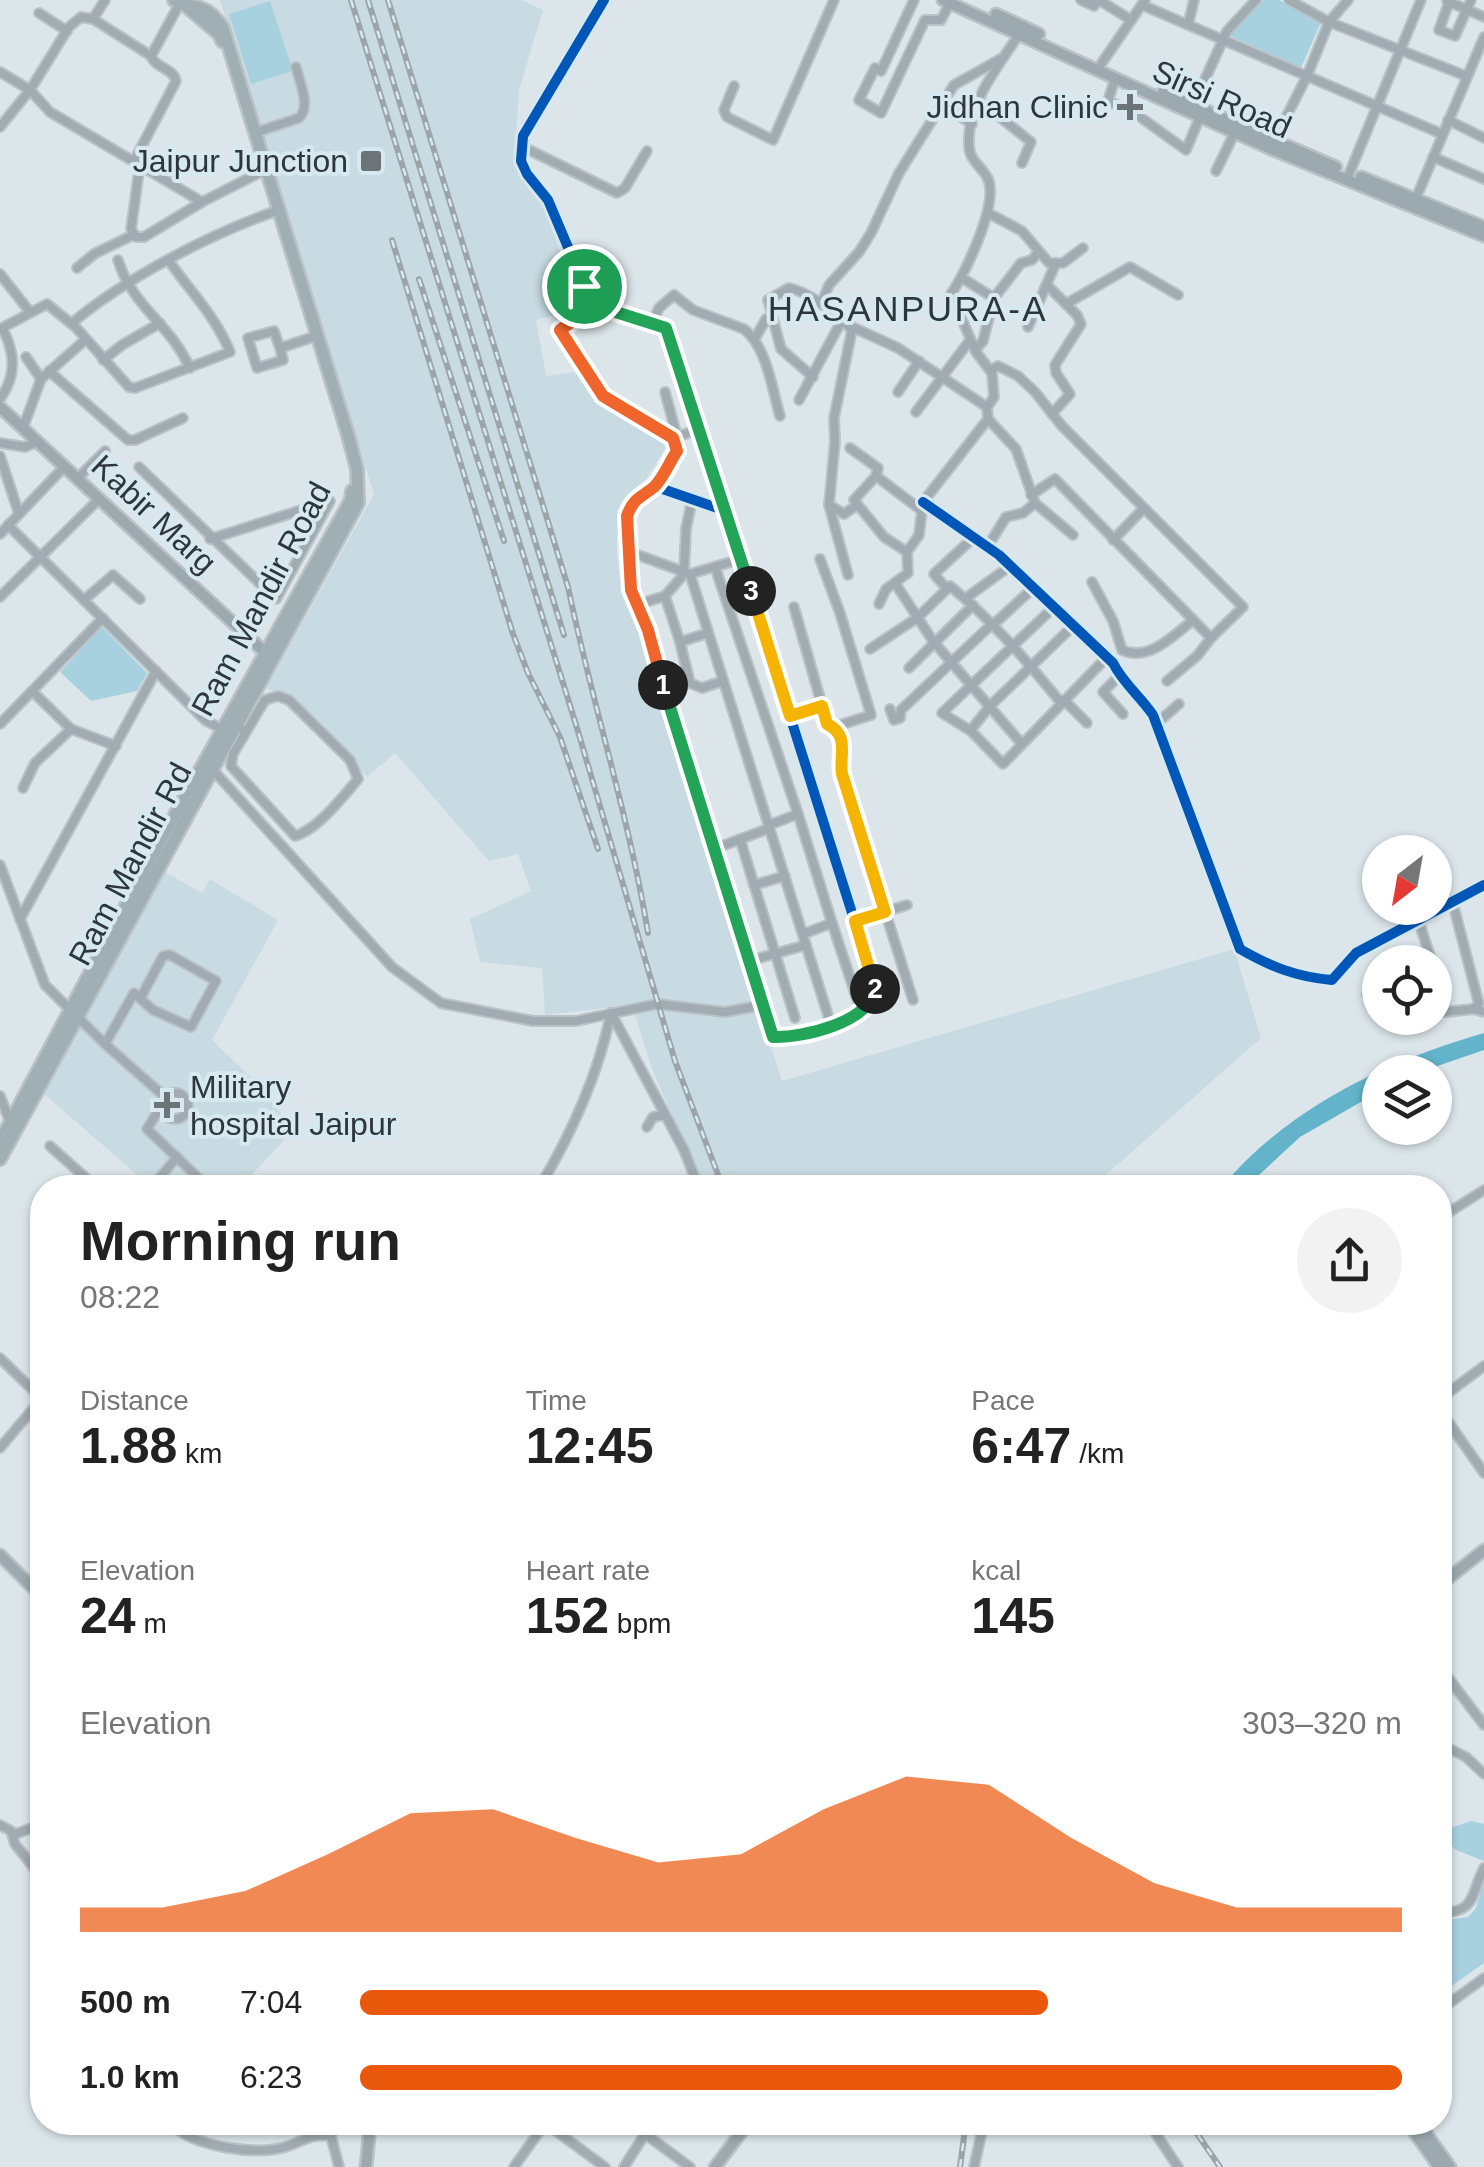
<!DOCTYPE html>
<html lang="en">
<head>
<meta charset="utf-8">
<style>
	body { margin:0; font-family:Arial,sans-serif; background:#f2f2f2; color:#222; height:100vh; display:flex; flex-direction:column; font-size:38px; white-space:nowrap }
	* { box-sizing:border-box; margin:0 }
	p { font-size:32px; color:#767676 }
	.icon { flex:none; width:55px; height:55px; fill:none; stroke:currentColor; stroke-width:2; stroke-linecap:round; stroke-linejoin:round }
	.map { position:relative; flex:1; overflow:hidden }
	.details { position:absolute; left:30px; top:1175px; width:1422px; height:960px; display:flex; flex-direction:column; background:#fff; border-radius:40px; box-shadow:0 2px 8px #0004 }
	.details>* { flex:none }
	.needle { width:65px; rotate:211deg }
	.fabs { position:absolute; left:1362px; top:835px; display:grid; gap:20px }
	.fabs a { display:grid; place-items:center; width:90px; height:90px; border-radius:50%; background:#fff; box-shadow:0 2px 8px #0004; font-size:50px }
	.pin { position:absolute; display:grid; place-items:center; width:85px; height:85px; color:#fff; margin:-42px; border:5px solid #fff; border-radius:50%; box-shadow:0 2px 10px #0007 }
	.km { position:absolute; width:50px; height:50px; margin:-25px; border-radius:50%; background:#222; color:#fff; font-size:28px; line-height:50px; text-align:center }
	.round { display:grid; place-items:center; flex:none; width:105px; height:105px; border-radius:52px; background:#f2f2f2 }
	.overview { display:flex; align-items:center; justify-content:space-between; height:170px; padding:0 50px }
	h1 { font-size:55px; font-weight:700; line-height:75px }
	.metrics { display:grid; grid-template-columns:repeat(3,1fr); gap:15px; height:170px; padding:10px 50px }
	.metrics div { display:grid; align-content:center }
	.metrics b { font-size:50px; font-weight:700 }
	.metrics small { font-size:28px; font-weight:400 }
	.metrics p { font-size:28px }
	.chart { height:280px; padding:20px 50px }
	.chart p { display:flex; justify-content:space-between }
	.chart svg { width:100%; height:180px; margin-top:10px; fill:#ea580c; opacity:.7 }
	ul { padding:0 50px; list-style:none; font-size:32px }
	li { display:grid; grid-template-columns:160px 120px 1fr; align-items:center; height:75px }
	li i { height:25px; border-radius:12px; background:#ea580c }
	.map>svg:first-child { display:block }
	.built { fill:#c8dbe2 }
	.green { fill:#a8d1e0 }
	.water { fill:#63b3cb }
	.lines { fill:none; stroke-linecap:round; stroke-linejoin:round }
	.street-casing { stroke:#bac2c6; stroke-width:12 }
	.secondary-casing { stroke:#bac2c6; stroke-width:15 }
	.primary-casing { stroke:#bac2c6; stroke-width:16 }
	.street { stroke:#a0acb1; stroke-width:8 }
	.secondary { stroke:#9caab0; stroke-width:10 }
	.primary { stroke:#a0afb3; stroke-width:11 }
	.rail-casing { stroke:#9ba5a9; stroke-width:6 }
	.rail { stroke:#d6e8f0; stroke-width:2.5; stroke-dasharray:8; stroke-linecap:butt }
	.cycleway-casing { stroke:#d6e8f0; stroke-width:16 }
	.cycleway { stroke:#0057b8; stroke-width:10 }
	.split-1-casing { stroke:#fff; stroke-width:20 }
	.split-2-casing { stroke:#fff; stroke-width:20 }
	.split-3-casing { stroke:#fff; stroke-width:20 }
	.split-4-casing { stroke:#fff; stroke-width:20 }
	.split-1 { stroke:#f0652b; stroke-width:12 }
	.split-2 { stroke:#22a559; stroke-width:12 }
	.split-3 { stroke:#f5b400; stroke-width:12 }
	.split-4 { stroke:#22a559; stroke-width:12 }
	.poi-dot { fill:#6c7477; stroke:#d6e8f0; stroke-width:4 }
	.labels { text-anchor:middle; dominant-baseline:central; stroke-width:8; stroke-linejoin:round; paint-order:stroke }
	.street-label { font-size:32px; fill:#2f3639; stroke:#d6e8f0 }
	.poi-label { font-size:32px; fill:#2f3639; stroke:#d6e8f0; text-anchor:end }
	.neighbourhood-label { font-size:35px; letter-spacing:2.5px; fill:#2f3639; stroke:#d6e8f0 }
</style>
</head>
<body>
<div class="map">
<svg width="1484" height="2167" viewBox="0 0 1484 2167">
	<rect width="100%" height="100%" fill="#dce6ea"/>
	<!-- built -->
	<g class="built">
		<polygon points="220,0 522,0 543,10 519,90 515,152 525,183 543,203 573,289 566,312 536,320 546,376 575,372 599,405 669,442 618,525 627,595 782,1081 1234,949 1261,1038 1092,1187 702,1187 651,1066 632,1005 545,1015 542,968 480,962 470,919 531,891 518,854 489,861 395,753 367,777 304,708 266,688 374,494"/>
		<polygon points="165,872 202,893 210,879 278,920 212,1040 267,1093 293,1131 240,1187 151,1187 43,1093"/>
	</g>
	<!-- green -->
	<g class="green">
		<polygon points="1263,0 1279,0 1321,22 1301,68 1230,36"/>
		<polygon points="270,1 293,71 251,84 229,14"/>
		<polygon points="102,627 147,673 137,691 91,701 60,672"/>
		<polygon points="1471,1821 1484,1824 1484,1861 1456,1850 1443,1837 1447,1829"/>
		<polygon points="1484,1880 1484,1963 1440,1994 1440,1921 1468,1917 1476,1908"/>
	</g>
	<!-- water -->
	<path class="water" d="M1484 1033V1050L1420 1072H1380V1091L1300 1137 1246 1187H1222C1287 1108 1387 1061 1484 1033Z"/>
	<g class="lines">
		<defs>
			<g id="street">
				<path d="M604 0 523 136 521 161 527 174 548 200 584 285 603 308 660 325 671 338 875 986C869 1025 806 1038 773 1037L648 630C643 618 635 606 632 593 623 560 616 501 654 486L726 511"/>
				<polyline points="914,0 881,71 875,68 859,100 881,113 925,20 941,20 950,3"/>
				<polyline points="1081,0 1094,6 1098,0"/>
				<polyline points="1099,0 1131,20"/>
				<polyline points="1289,0 1329,22 1466,76"/>
				<polyline points="1450,0 1439,30 1455,36 1471,0"/>
				<polyline points="1447,1 1484,17"/>
				<polyline points="1142,5 1307,76 1329,22 1348,0"/>
				<polyline points="39,13 67,31"/>
				<polyline points="93,19 105,0"/>
				<polyline points="1188,25 1194,0"/>
				<polyline points="1097,70 1145,0"/>
				<polyline points="0,72 30,90 50,112 202,202 263,171"/>
				<polyline points="1115,79 1108,101 1136,114 1186,150 1200,117"/>
				<polyline points="734,86 724,110 727,117 773,140 834,0"/>
				<polyline points="980,101 1031,142 1022,163"/>
				<polyline points="942,105 972,124"/>
				<polyline points="1192,108 1227,31 1256,0"/>
				<polyline points="1448,120 1484,138"/>
				<polyline points="0,127 30,90 69,27 81,17 93,19 151,56"/>
				<path d="M257 132 299 118C311 106 300 83 296 67"/>
				<polyline points="1274,141 1307,76 1442,134"/>
				<polyline points="521,146 617,193 625,188 647,151"/>
				<polyline points="1433,157 1484,179"/>
				<path d="M134 161 176 81C173 68 155 68 151 56L180 3"/>
				<polyline points="140,164 131,229 136,237 144,237 202,202"/>
				<polyline points="1216,171 1235,132"/>
				<polyline points="1347,179 1421,0"/>
				<polyline points="1414,203 1484,37"/>
				<polyline points="988,213 1022,231 1049,263 1063,263 1083,248"/>
				<path d="M118 260C133 308 169 322 190 368"/>
				<path d="M169 261C191 292 216 317 230 352L135 388 129 387 72 323C126 278 210 234 276 211"/>
				<polyline points="77,268 94,254 133,235"/>
				<polyline points="0,274 30,312"/>
				<polyline points="962,278 994,298"/>
				<polyline points="1048,286 1077,315 1081,324 1055,365 1056,373 1070,394 1052,414"/>
				<polyline points="821,304 829,285 859,252 871,233 899,173 954,85 1004,57"/>
				<polyline points="1066,304 1130,267 1178,295"/>
				<polyline points="603,308 577,318 560,330 603,396 673,438 700,429"/>
				<polyline points="577,318 584,285"/>
				<path d="M652 323 659 308 674 295 693 310 744 329C767 347 772 389 780 416"/>
				<polyline points="850,326 898,348 987,407"/>
				<polyline points="1028,327 1055,265"/>
				<polyline points="0,329 47,304 73,325"/>
				<polyline points="757,335 766,319 772,318"/>
				<polyline points="280,348 274,331 248,338 257,368 283,360 280,348 313,337"/>
				<polyline points="975,350 983,341 994,298 1021,263 1032,260 1038,252"/>
				<polyline points="26,357 41,379"/>
				<polyline points="103,360 122,345 160,323"/>
				<polyline points="990,370 998,366 1018,376 1035,392 1062,426 1243,607 1211,638 1055,479 1031,495"/>
				<polyline points="49,371 128,440 135,440 183,418"/>
				<path d="M813 377 781 349 768 300 789 288C812 293 837 315 852 330L834 418 835 441 829 505 844 514 857 505"/>
				<polyline points="665,392 677,436"/>
				<polyline points="898,392 919,361"/>
				<path d="M0 399C17 375 15 354 3 329"/>
				<polyline points="799,400 841,322"/>
				<polyline points="916,412 970,340"/>
				<polyline points="988,419 1016,449 1035,503 1073,535"/>
				<polyline points="23,428 41,379 85,340"/>
				<polyline points="0,443 25,447 38,441"/>
				<polyline points="850,448 878,468 876,476 921,510"/>
				<polyline points="0,456 19,514"/>
				<polyline points="139,467 276,599 330,501 210,539"/>
				<polyline points="876,476 854,500 884,537 907,552"/>
				<polyline points="78,478 105,451"/>
				<polyline points="654,486 677,451 673,438"/>
				<path d="M923 502 999 555 1113 663C1123 683 1140 696 1153 715L1240 949C1271 967 1297 977 1332 980L1356 953 1484 885"/>
				<polyline points="829,505 848,575"/>
				<polyline points="8,525 205,720 223,730"/>
				<polyline points="0,534 65,466"/>
				<path d="M974 537 934 574 947 589 950 586C992 620 1027 661 1061 703"/>
				<polyline points="1113,540 1144,508"/>
				<polyline points="988,546 1006,517 1023,513 1035,503"/>
				<polyline points="627,551 690,574 831,1025"/>
				<polyline points="820,559 840,613 871,715 834,727"/>
				<polyline points="715,567 798,814"/>
				<polyline points="684,572 686,529 692,500"/>
				<polyline points="690,574 741,559"/>
				<path d="M1092 582 1113 621 1122 650C1148 662 1172 637 1192 621L1190 618"/>
				<polyline points="895,583 933,641 1021,743"/>
				<polyline points="665,596 685,573"/>
				<polyline points="0,597 100,498"/>
				<polyline points="966,598 1010,566"/>
				<polyline points="84,600 113,575 140,599"/>
				<path d="M879 604 886 589 908 573 907 552 919 535 923 502 988 419 987 407 994 397 992 373 976 352 951 294C965 273 999 204 988 179 982 166 969 161 969 145 966 105 999 65 1020 33"/>
				<polyline points="636,605 665,596 680,642"/>
				<path d="M794 607 827 723 837 728C844 746 839 757 842 774L913 1000"/>
				<polyline points="1053,608 942,713 971,731 1003,764 1107,657"/>
				<polyline points="993,625 1032,589"/>
				<polyline points="708,633 680,642 690,683 702,688 723,681"/>
				<polyline points="870,649 917,618 947,589"/>
				<polyline points="909,668 973,605"/>
				<polyline points="1118,677 1103,692 1123,714"/>
				<polyline points="1167,681 1197,656 1211,638"/>
				<polyline points="32,691 71,729"/>
				<polyline points="1064,700 1087,723"/>
				<polyline points="890,709 894,720 900,718 901,710 992,624"/>
				<polyline points="791,716 822,705"/>
				<polyline points="0,724 103,618"/>
				<polyline points="1156,724 1179,704"/>
				<path d="M236 725 246 732 233 754 231 766 295 836C318 829 342 798 358 779L350 760 289 700 278 696 265 700 246 732"/>
				<polyline points="974,726 991,705 1073,626"/>
				<polyline points="212,769 392,967 441,1003 533,1021 576,1021 657,1004 725,1012 763,1005"/>
				<polyline points="23,788 35,763 71,729 116,746"/>
				<polyline points="769,825 798,814 832,923 803,934"/>
				<polyline points="740,839 795,1018"/>
				<polyline points="714,849 770,828"/>
				<polyline points="0,865 45,985 105,1044"/>
				<polyline points="754,885 785,876"/>
				<polyline points="1452,900 1479,1004 1473,1009"/>
				<polyline points="20,919 156,671"/>
				<polyline points="1418,919 1432,962"/>
				<polyline points="855,921 907,905"/>
				<polyline points="832,923 861,1011"/>
				<polyline points="749,961 806,945"/>
				<polyline points="1435,974 1445,1012 1473,1009 1484,1012"/>
				<polyline points="1367,994 1380,984"/>
				<polyline points="141,997 163,956 170,955 216,981 191,1027 153,1010 134,993 105,1044 165,1097"/>
				<polyline points="611,1013 684,1150 699,1188"/>
				<circle cx="175" cy="1106" r="13"/>
				<polyline points="0,1096 10,1122"/>
				<polyline points="161,1106 147,1129 209,1188"/>
				<polyline points="647,1127 653,1117 665,1115"/>
				<polyline points="50,1146 97,1188"/>
				<polyline points="151,1188 177,1157"/>
				<path d="M539 1188C572 1133 598 1076 611 1013"/>
				<polyline points="1440,1218 1484,1190"/>
				<polyline points="0,1358 42,1399"/>
				<polyline points="1440,1399 1484,1366"/>
				<polyline points="1440,1410 1484,1473"/>
				<polyline points="0,1448 42,1398"/>
				<polyline points="1440,1667 1484,1725"/>
				<polyline points="1440,1744 1466,1757 1484,1774"/>
				<polyline points="0,1825 11,1831 15,1844 42,1878"/>
				<polyline points="13,1835 42,1824"/>
				<path d="M1440 1913C1477 1912 1470 1895 1484 1868"/>
				<polyline points="1440,2010 1484,1978"/>
				<path d="M170 2122C190 2147 257 2156 285 2147 306 2141 308 2133 331 2136L339 2167"/>
				<polyline points="631,2122 645,2134"/>
				<polyline points="1148,2122 1178,2167"/>
				<polyline points="545,2123 605,2167"/>
				<polyline points="514,2167 546,2122"/>
				<polyline points="624,2167 645,2134 690,2167"/>
				<polyline points="974,2167 984,2122"/>
			</g>
			<g id="secondary">
				<polyline points="943,0 1271,149 1484,236"/>
				<polyline points="996,14 1039,34"/>
				<polyline points="1163,92 1336,167"/>
				<polyline points="1361,177 1484,227"/>
				<polyline points="0,407 271,658"/>
				<polyline points="0,1555 42,1597"/>
				<polyline points="1440,1585 1484,1550"/>
				<polyline points="1407,2122 1439,2167"/>
				<polyline points="1418,2122 1450,2167"/>
				<polyline points="366,2167 369,2137 367,2122"/>
				<polyline points="715,2167 749,2122"/>
			</g>
			<g id="primary">
				<polyline points="186,6 220,35 222,41"/>
				<polyline points="0,1142 161,840 351,500 352,491"/>
				<path d="M0 1159 358 503 357 469 348 435 223 28C206 3 199 10 174 0"/>
			</g>
		</defs>
		<!-- street casing -->
		<use href="#street" class="street-casing"/>
		<!-- secondary casing -->
		<use href="#secondary" class="secondary-casing"/>
		<!-- primary casing -->
		<use href="#primary" class="primary-casing"/>
		<!-- street -->
		<use href="#street" class="street"/>
		<!-- secondary -->
		<use href="#secondary" class="secondary"/>
		<!-- primary -->
		<use href="#primary" class="primary"/>
		<defs>
			<g id="rail">
				<polyline points="351,0 577,728 675,1061 723,1188"/>
				<polyline points="368,0 564,635"/>
				<path d="M388 0 568 587C592 703 629 816 648 933"/>
				<polyline points="392,240 513,634 528,673 560,737 598,849"/>
				<polyline points="419,279 504,541"/>
				<polyline points="1189,2122 1220,2167"/>
				<polyline points="960,2167 966,2122"/>
			</g>
		</defs>
		<!-- rail casing -->
		<use href="#rail" class="rail-casing"/>
		<!-- rail -->
		<use href="#rail" class="rail"/>
		<defs>
			<g id="cycleway">
				<path d="M604 0 523 136 521 161 527 174 548 200 584 285 603 308 660 325 671 338 875 986C869 1025 806 1038 773 1037L648 630C643 618 635 606 632 593 623 560 616 501 654 486L726 511"/>
				<path d="M923 502 999 555 1113 663C1123 683 1140 696 1153 715L1240 949C1271 967 1297 977 1332 980L1356 953 1484 885"/>
			</g>
		</defs>
		<!-- cycleway casing -->
		<use href="#cycleway" class="cycleway-casing"/>
		<!-- cycleway -->
		<use href="#cycleway" class="cycleway"/>
	</g>
	<g class="lines">
		<defs>
			<path id="split-1" d="M584 286 577 318 560 330 603 396 673 438 677 451C670 461 663 479 654 487 642 497 633 498 627 516L631 590 648 630 663 685"/>
			<path id="split-2" d="M663 685 773 1037C802 1038 869 1023 875 989"/>
			<path id="split-3" d="M751 591 790 716 822 706 827 724C850 735 839 755 842 774L885 912 855 921 875 989"/>
			<polyline id="split-4" points="584,286 603,308 666,328 751,591"/>
		</defs>
		<!-- split-1 casing -->
		<use href="#split-1" class="split-1-casing"/>
		<!-- split-2 casing -->
		<use href="#split-2" class="split-2-casing"/>
		<!-- split-3 casing -->
		<use href="#split-3" class="split-3-casing"/>
		<!-- split-4 casing -->
		<use href="#split-4" class="split-4-casing"/>
		<!-- split-1 -->
		<use href="#split-1" class="split-1"/>
		<!-- split-2 -->
		<use href="#split-2" class="split-2"/>
		<!-- split-3 -->
		<use href="#split-3" class="split-3"/>
		<!-- split-4 -->
		<use href="#split-4" class="split-4"/>
	</g>
	<!-- markers -->
	<g class="poi-dot">
		<path d="M1125 92h10v10h10v10h-10v10h-10v-10h-10v-10h10z"/>
		<rect x="359" y="149" width="24" height="24" rx="5"/>
		<path d="M162 1090h10v10h10v10h-10v10h-10v-10h-10v-10h10z"/>
	</g>
	<g class="labels">
		<!-- street labels -->
		<g class="street-label">
			<text transform="translate(1222 99) rotate(24)">Sirsi Road</text>
			<text transform="translate(154 514) rotate(43)">Kabir Marg</text>
			<text transform="translate(261 599) rotate(-62)">Ram Mandir Road</text>
			<text transform="translate(130 864) rotate(-62)">Ram Mandir Rd</text>
		</g>
		<!-- poi labels -->
		<g class="poi-label">
			<text x="1108" y="107">Jidhan Clinic</text>
			<text x="348" y="161">Jaipur Junction</text>
			<text x="190" y="1087" text-anchor="start">Military<tspan x="190" dy="37">hospital Jaipur</tspan></text>
		</g>
		<!-- neighbourhood labels -->
		<g class="neighbourhood-label">
			<text x="908" y="308">HASANPURA-A</text>
		</g>
	</g>
</svg>
<div class="fabs">
<a><svg class="needle" viewBox="-14 -14 28 28"><path d="M0-13l5 13h-10z" fill="#e53935"/><path d="M0 13l5-13h-10z" fill="#767676"/></svg></a>
<a><svg class="icon" aria-label="locate" viewBox="0 0 24 24"><circle cx="12" cy="12" r="6"/><path d="M12 2v4M12 18v4M2 12h4M18 12h4"/></svg></a>
<a><svg class="icon" aria-label="layers" viewBox="0 0 24 24"><path d="M12 4l9 5-9 5-9-5zM3 14l9 5 9-5"/></svg></a>
</div>
<div class="pin" style="left:584px;top:286px;background:#1e9e55"><svg class="icon" aria-label="arrive" viewBox="0 0 24 24"><path d="M6 21V4h12l-3 4 3 4H6"/></svg></div>
<b class="km" style="left:663px;top:685px">1</b>
<b class="km" style="left:875px;top:989px">2</b>
<b class="km" style="left:751px;top:591px">3</b>
<section class="details">
<div class="overview"><div><h1>Morning run</h1><p>08:22</p></div><a class="round"><svg class="icon" aria-label="share" viewBox="0 0 24 24"><path d="M12 15V3M7 8l5-5 5 5M5 13v7h14v-7"/></svg></a></div>
<div class="metrics">
<div><p>Distance</p><b>1.88<small> km</small></b></div>
<div><p>Time</p><b>12:45</b></div>
<div><p>Pace</p><b>6:47<small> /km</small></b></div>
</div>
<div class="metrics">
<div><p>Elevation</p><b>24<small> m</small></b></div>
<div><p>Heart rate</p><b>152<small> bpm</small></b></div>
<div><p>kcal</p><b>145</b></div>
</div>
<div class="chart"><p><span>Elevation</span>303–320 m</p>
<svg viewBox="0 0 160 44" preserveAspectRatio="none"><path d="M0 44V38L10 38L20 34L30 25L40 15L50 14L60 21L70 27L80 25L90 14L100 6L110 8L120 21L130 32L140 38L150 38L160 38V44z"/></svg>
</div>
<ul>
<li><b>500 m</b>7:04<i style="width:66%"></i></li>
<li><b>1.0 km</b>6:23<i style="width:100%"></i></li>
</ul>
</section>
</div>
</body>
</html>
